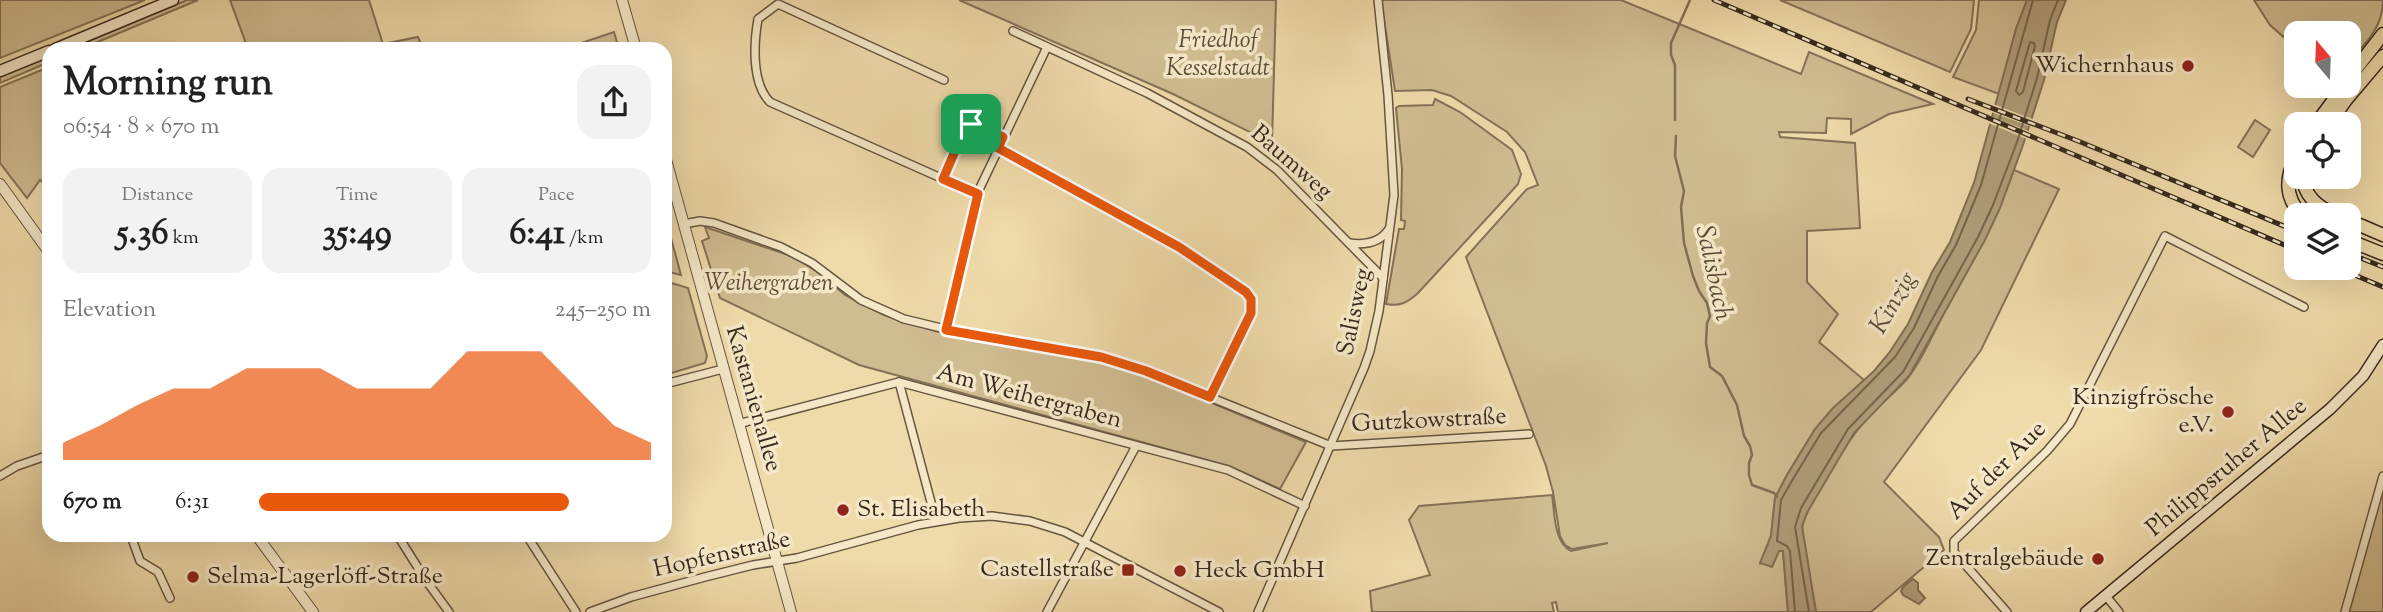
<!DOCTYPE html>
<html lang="en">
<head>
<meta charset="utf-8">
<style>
	body { margin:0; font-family:"Sorts Mill Goudy",serif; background:#f2f2f2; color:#222; height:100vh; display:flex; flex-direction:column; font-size:26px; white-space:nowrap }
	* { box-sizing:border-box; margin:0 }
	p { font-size:23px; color:#767676 }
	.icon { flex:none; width:38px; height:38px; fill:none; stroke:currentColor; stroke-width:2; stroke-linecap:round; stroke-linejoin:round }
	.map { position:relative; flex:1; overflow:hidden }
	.drawer { position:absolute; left:42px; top:42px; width:630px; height:500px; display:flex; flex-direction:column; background:#fff; border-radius:21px; box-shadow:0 7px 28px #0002 }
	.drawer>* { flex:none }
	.needle { width:46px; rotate:341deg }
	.tools { position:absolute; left:2284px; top:21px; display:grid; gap:14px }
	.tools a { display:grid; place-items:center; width:77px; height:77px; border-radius:14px; background:#fff; box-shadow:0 7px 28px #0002; font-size:35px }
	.pin { position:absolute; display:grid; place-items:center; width:60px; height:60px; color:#fff; margin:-30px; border-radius:14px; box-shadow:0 4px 10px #0006 }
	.round { display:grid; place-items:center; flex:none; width:74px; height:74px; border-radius:21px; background:#f2f2f2 }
	.head { display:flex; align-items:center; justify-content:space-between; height:119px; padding:0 21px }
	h1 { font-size:38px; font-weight:700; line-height:52px }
	.figures { display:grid; grid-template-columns:repeat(3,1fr); gap:10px; height:119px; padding:7px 21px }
	.figures div { display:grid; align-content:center; border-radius:18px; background:#f2f2f2; text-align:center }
	.figures b { font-size:35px; font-weight:700 }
	.figures small { font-size:19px; font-weight:400 }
	.figures p { font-size:19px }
	.chart { height:196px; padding:14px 21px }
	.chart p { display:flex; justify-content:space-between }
	.chart svg { width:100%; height:126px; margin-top:7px; fill:#ea580c; opacity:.7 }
	ul { padding:0 21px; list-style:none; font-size:23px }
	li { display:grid; grid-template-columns:112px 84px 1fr; align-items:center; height:52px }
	li i { height:18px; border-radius:9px; background:#ea580c }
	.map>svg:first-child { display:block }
	.green { fill:#d0bc91; stroke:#847258; stroke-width:2 }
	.water { fill:#b09e7a; stroke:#806f55; stroke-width:2 }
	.pier { fill:#efdaa9 }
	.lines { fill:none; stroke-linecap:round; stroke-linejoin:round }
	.shore { stroke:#74644c; stroke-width:2 }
	.stream { stroke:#806f55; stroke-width:2.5 }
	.minor-casing { stroke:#655541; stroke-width:10 }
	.tertiary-casing { stroke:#655541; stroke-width:12 }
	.secondary-casing { stroke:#37291e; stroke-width:13 }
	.primary-casing { stroke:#37291e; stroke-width:15 }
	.minor { stroke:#f5e7c7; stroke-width:7 }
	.tertiary { stroke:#f5e7c7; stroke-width:10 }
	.secondary { stroke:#f5e7c7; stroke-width:10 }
	.primary { stroke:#efdaa9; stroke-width:12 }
	.rail-casing { stroke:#37291e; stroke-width:5 }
	.rail { stroke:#f5e7c7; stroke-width:2.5; stroke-dasharray:8; stroke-linecap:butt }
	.route-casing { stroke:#fff; stroke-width:14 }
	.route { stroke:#ea580c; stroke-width:9 }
	.poi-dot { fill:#8f2418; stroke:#f5e7c7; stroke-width:2.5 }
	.labels { text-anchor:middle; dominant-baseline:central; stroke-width:7; stroke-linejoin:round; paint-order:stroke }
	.park-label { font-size:24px; font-style:italic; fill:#5d4e3b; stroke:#f5e7c7 }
	.poi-label { font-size:24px; fill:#37291e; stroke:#f5e7c7; text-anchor:end }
	.street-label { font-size:24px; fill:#37291e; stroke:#f5e7c7 }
	.water-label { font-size:26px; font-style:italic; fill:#5b4c3a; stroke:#f5e7c7 }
</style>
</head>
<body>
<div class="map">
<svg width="2383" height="612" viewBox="0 0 2383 612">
	<rect width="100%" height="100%" fill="#efdaa9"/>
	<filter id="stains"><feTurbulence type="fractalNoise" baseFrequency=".00286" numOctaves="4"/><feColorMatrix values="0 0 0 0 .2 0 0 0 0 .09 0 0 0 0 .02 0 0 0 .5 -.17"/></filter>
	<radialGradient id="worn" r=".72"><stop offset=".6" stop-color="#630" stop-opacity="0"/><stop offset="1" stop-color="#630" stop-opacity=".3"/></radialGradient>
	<!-- green -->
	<g class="green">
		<polygon points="0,0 145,0 0,58"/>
		<polygon points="187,0 198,0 81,49 69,49"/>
		<polygon points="230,0 369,0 383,44 418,37 423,49 248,49"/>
		<polygon points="959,0 1276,0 1272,143 1173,94"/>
		<path d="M1381 0H1621L1801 74 1809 52 1933 104 1889 114 1851 134V119L1827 118 1826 133 1779 132 1780 137 1855 143 1860 228 1807 231V282L1838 314 1819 342 1864 380 1815 429 1787 475 1775 498 1771 536 1761 563 1779 551H1783L1788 612H1558L1556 602 1552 603 1554 612H1372L1370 591 1430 575 1409 520 1419 506 1552 495C1555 513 1553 541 1571 551L1608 543 1572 549 1565 545 1560 536 1553 492 1546 466 1466 257 1527 189 1538 185 1525 152 1507 132 1451 96 1432 90 1395 91Z"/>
		<polygon points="1780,0 1974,0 1971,29 1950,72"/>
		<polygon points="1979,0 2027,0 2016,29 1999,94 1953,77 1976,30"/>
		<path d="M2254 0H2383C2383 27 2366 43 2349 62L2348 33H2296V48L2270 25Z"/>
		<polygon points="614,32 619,49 577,49 575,45"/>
		<polygon points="49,57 49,62 0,83 0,77"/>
		<polygon points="49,67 49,188 40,180 27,198 0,163 0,87"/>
		<path d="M1435 99 1460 112 1512 150 1521 174 1518 184 1499 205 1418 293C1408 302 1400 307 1386 304L1399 229H1404L1405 221 1401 220 1402 169 1396 108 1399 106 1433 105Z"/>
		<polygon points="2255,120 2270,130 2253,157 2238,147"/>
		<path d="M2014 170 2059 189 1981 350 1884 482 1939 537 1944 550 1871 612H1816C1812 594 1799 539 1803 523 1811 495 1850 437 1870 415 1882 402 1896 392 1908 378 1924 357 1934 331 1947 308 1972 263 1996 219 2014 170Z"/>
		<polygon points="665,216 681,275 665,271"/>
		<polygon points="705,227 794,257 819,273 845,295 884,315 935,331 1087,357 1132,370 1306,442 1280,489 1229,466 859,365 720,298 702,241 709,238"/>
		<polygon points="665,281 688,288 707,356 705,363 665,375"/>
		<polygon points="2383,486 2383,612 2348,612"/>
	</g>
	<!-- water -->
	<g class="water">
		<polygon points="2027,0 2066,0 2057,22 2044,80 2023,145 2000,208 1985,240 1909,376 1854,433 1808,511 1802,526 1816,612 1788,612 1783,551 1779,551 1772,567 1760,563 1771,536 1775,498 1787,475 1815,429 1832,409 1874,371 1889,353 1908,324 1932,272 1950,242 1974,183 2016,29"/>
		<polygon points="1913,579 1918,583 1918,590 1925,598 1919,604 1903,595 1901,591 1904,586"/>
	</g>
	<!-- pier -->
	<g class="pier">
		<polygon points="1993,104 2035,120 2032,127 1991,112"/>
		<polygon points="1990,116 2031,132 2029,140 1988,123"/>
	</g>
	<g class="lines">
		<!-- shore -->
		<g class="shore">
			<polygon points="2030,42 2034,43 2035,46 2023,92 2019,95 2016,91"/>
			<polyline points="1795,612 1790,551 1787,546 1777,541 1781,500 1793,479 1821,433 1895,357 1914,328 1938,276 1956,245 1981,185 2033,0"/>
			<polyline points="1809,612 1795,527 1801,508 1848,429 1903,372 1978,237 1993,205 2017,142 2037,78 2050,20 2058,0"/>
		</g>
		<!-- stream -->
		<g class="stream">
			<polyline points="1675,120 1675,65 1671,55 1671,43 1690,0"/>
			<polyline points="1676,136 1675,156 1684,191 1681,207 1684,243 1693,276 1699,291 1707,303 1710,316 1707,323 1706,343 1710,367 1722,376 1737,405 1744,436 1750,446 1752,455 1749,463 1749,475 1752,485 1774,493 1777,497"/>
		</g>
		<defs>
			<g id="minor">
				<polyline points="1013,31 1147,93 1247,147 1277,170 1383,278"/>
				<path d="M944 80 778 4 758 19C754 42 751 83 770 102L977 194"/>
				<polyline points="998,148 1149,229 1208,266 1249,296 1252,304 1251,312 1211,397"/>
				<polyline points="943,179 968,125 974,124 1003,137"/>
				<polyline points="684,224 700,221 714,223 781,247 812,263 861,300 904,319 962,333 1070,350 1128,364 1331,446 1529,434"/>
				<path d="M1350 243C1365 245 1380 243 1389 229"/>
				<polyline points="946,330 977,194 1047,47"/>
				<polyline points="899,382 936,521"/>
				<polyline points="665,384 723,369"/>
				<polyline points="738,424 899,382 1228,470 1305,506"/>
				<polyline points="0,476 17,466 49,455"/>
				<polyline points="131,536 140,561 158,572 170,598"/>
				<polyline points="398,536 425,579 449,612"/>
				<polyline points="527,536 576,612"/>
				<polyline points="2106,596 2119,612"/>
				<polyline points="590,612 631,597 705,577 753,565 797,558 918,525 959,518 992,516 1030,521 1065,532 1219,612"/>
				<polyline points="1047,612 1136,446"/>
				<polyline points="1258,612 1364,368 1370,351 1379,311 1394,195 1388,95 1378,0"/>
				<polyline points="2007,612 1954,552 1954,541 2047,451 2070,424 2165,236 2304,307"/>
				<polyline points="2345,612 2383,476"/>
			</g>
			<g id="tertiary">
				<polyline points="622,0 636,49"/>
				<polyline points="665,156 791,612"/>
				<polyline points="0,184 49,252"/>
				<polyline points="257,536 313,612"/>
			</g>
			<g id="secondary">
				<polyline points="55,49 173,0"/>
				<polyline points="0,71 49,51"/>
				<polyline points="2086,612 2330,409 2363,376 2383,345"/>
			</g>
			<g id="primary">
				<polyline points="2348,79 2383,34"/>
				<polyline points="2316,124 2344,86"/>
				<polyline points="2329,124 2345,101 2383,56"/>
				<path d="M2296 156C2286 178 2284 195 2301 215"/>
				<path d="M2303 177C2304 197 2319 208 2337 215"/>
				<polyline points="2348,220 2383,235"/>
				<polyline points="2348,240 2383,254"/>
			</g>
		</defs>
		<!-- minor casing -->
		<use href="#minor" class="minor-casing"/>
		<!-- tertiary casing -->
		<use href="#tertiary" class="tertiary-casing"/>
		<!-- secondary casing -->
		<use href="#secondary" class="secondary-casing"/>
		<!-- primary casing -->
		<use href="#primary" class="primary-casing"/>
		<!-- minor -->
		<use href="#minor" class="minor"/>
		<!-- tertiary -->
		<use href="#tertiary" class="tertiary"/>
		<!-- secondary -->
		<use href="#secondary" class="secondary"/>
		<!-- primary -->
		<use href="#primary" class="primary"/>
		<defs>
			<g id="rail">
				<polyline points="1714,0 2296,250"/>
				<polyline points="1968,99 2078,141 2296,231"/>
				<polyline points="2348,253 2383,267"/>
				<polyline points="2338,268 2383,287"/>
			</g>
		</defs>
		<!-- rail casing -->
		<use href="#rail" class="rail-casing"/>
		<!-- rail -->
		<use href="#rail" class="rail"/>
	</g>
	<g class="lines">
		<defs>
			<polygon id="route" points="971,124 1003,137 998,148 1179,247 1246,292 1251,299 1251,313 1210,397 1146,371 1101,357 946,330 978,194 943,179 965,128"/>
		</defs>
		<!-- route casing -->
		<use href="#route" class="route-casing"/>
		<!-- route -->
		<use href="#route" class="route"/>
	</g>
	<!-- markers -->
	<g class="poi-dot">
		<circle cx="2188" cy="66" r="7"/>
		<circle cx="2228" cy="412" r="7"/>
		<circle cx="843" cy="510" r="7"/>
		<circle cx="2098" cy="559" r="7"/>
		<rect x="1121" y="563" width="14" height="14" rx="3.5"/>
		<circle cx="1180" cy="571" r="7"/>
		<circle cx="193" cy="577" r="7"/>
	</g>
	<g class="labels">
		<!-- park labels -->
		<g class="park-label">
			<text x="1218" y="41">Friedhof<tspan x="1218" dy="28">Kesselstadt</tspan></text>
			<text x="769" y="284">Weihergraben</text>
		</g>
		<!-- poi labels -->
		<g class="poi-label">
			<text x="2174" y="66">Wichernhaus</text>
			<text x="2214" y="398">Kinzigfrösche<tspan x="2214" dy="28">e.V.</tspan></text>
			<text x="857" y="510" text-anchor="start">St. Elisabeth</text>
			<text x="2084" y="559">Zentralgebäude</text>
			<text x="1114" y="570">Castellstraße</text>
			<text x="1194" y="571" text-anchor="start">Heck GmbH</text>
			<text x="207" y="577" text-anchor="start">Selma-Lagerlöff-Straße</text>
		</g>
		<!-- street labels -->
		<g class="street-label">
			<text transform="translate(1291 163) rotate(41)">Baumweg</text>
			<text transform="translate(1355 312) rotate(-78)">Salisweg</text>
			<text transform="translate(1029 397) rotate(15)">Am Weihergraben</text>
			<text transform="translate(753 399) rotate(74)">Kastanienallee</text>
			<text transform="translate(1429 421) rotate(-3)">Gutzkowstraße</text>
			<text transform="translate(2227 468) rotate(-40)">Philippsruher Allee</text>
			<text transform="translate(1997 471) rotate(-45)">Auf der Aue</text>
			<text transform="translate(722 555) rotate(-13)">Hopfenstraße</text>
		</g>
		<!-- water labels -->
		<g class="water-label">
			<text transform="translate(1713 273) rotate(78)">Salisbach</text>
			<text transform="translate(1894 303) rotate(-60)">Kinzig</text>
		</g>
	</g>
	<rect width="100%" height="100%" filter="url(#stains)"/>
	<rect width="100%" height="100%" fill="url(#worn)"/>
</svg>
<div class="tools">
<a><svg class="needle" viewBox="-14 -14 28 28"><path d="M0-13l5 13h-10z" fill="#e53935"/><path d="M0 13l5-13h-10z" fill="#767676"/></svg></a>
<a><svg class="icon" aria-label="locate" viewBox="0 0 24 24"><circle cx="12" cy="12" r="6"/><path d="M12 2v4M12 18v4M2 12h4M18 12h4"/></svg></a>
<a><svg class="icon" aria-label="layers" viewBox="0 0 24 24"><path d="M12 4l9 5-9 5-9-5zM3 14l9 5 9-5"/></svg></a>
</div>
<div class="pin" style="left:971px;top:124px;background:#1e9e55"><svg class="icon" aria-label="arrive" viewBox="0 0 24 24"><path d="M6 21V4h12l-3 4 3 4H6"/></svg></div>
<section class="drawer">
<div class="head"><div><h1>Morning run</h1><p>06:54 · 8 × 670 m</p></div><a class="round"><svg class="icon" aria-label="share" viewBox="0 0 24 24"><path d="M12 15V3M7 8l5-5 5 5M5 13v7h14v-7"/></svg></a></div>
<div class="figures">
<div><p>Distance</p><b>5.36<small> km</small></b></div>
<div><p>Time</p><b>35:49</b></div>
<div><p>Pace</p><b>6:41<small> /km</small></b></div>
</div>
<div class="chart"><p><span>Elevation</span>245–250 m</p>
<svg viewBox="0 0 160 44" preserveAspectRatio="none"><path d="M0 44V38L10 32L20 25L30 19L40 19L50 12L60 12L70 12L80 19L90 19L100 19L110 6L120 6L130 6L140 19L150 32L160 38V44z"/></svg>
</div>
<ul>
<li><b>670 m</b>6:31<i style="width:79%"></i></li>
</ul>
</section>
</div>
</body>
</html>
